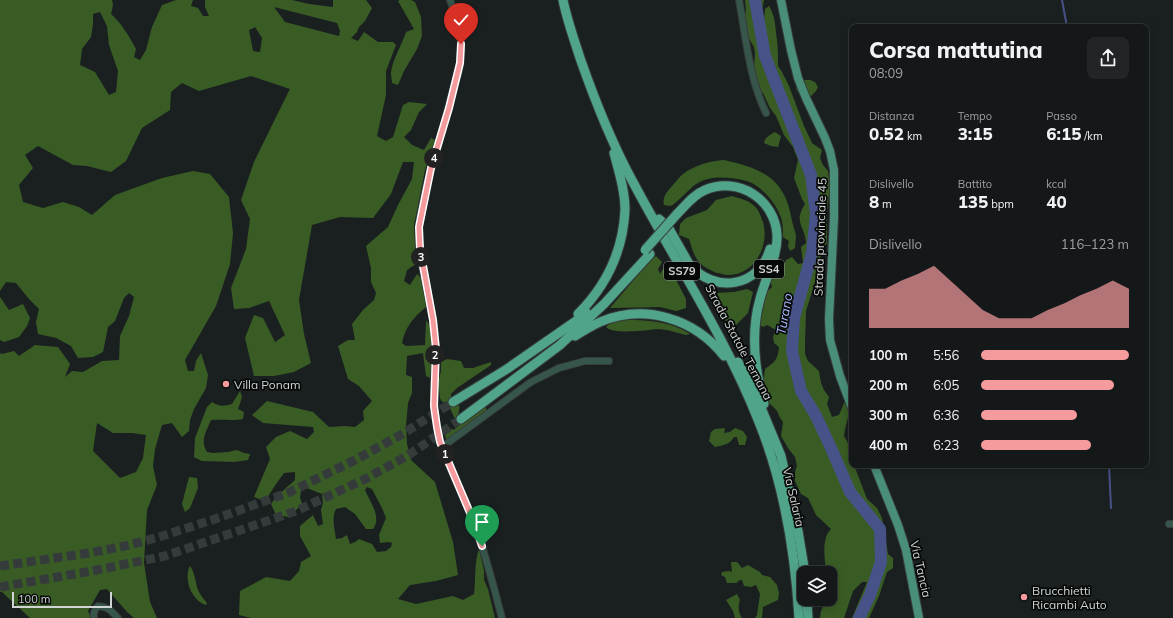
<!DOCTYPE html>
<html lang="it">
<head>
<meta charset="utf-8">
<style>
	body { margin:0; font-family:Mulish,sans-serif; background:#212525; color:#f1f3f6; height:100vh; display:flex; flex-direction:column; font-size:15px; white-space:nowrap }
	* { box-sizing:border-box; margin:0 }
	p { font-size:13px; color:#9da0a2 }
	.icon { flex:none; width:22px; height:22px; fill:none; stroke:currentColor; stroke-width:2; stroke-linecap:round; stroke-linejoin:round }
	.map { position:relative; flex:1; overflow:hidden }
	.sheet { position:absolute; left:849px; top:24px; width:300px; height:444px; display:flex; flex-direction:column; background:#141818; border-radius:8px; box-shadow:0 2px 10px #0003,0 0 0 1px #333737 }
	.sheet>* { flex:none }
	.controls { position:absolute; left:797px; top:566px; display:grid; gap:8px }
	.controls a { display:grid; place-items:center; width:40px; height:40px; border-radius:8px; background:#141818; box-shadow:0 2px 10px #0003,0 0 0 1px #333737; font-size:20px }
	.scale { position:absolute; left:12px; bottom:10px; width:100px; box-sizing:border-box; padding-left:4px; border:2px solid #d0d4d4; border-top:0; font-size:11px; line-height:14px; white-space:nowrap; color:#d0d4d4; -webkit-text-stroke:3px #070909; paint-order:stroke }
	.pin { position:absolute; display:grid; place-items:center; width:34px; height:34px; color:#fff; margin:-41px -17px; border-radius:50% 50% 50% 0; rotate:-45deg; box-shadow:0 0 4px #0007 }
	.pin .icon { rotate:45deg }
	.km { position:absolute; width:20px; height:20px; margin:-10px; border-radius:50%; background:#222; color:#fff; font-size:11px; line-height:20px; text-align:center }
	.round { display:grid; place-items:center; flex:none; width:42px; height:42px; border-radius:8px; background:#212525 }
	.head { display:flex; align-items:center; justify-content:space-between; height:68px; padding:0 20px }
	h1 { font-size:22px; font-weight:800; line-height:30px }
	.figures { display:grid; grid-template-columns:repeat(3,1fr); gap:6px; height:68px; padding:4px 20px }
	.figures div { display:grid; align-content:center }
	.figures b { font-size:17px; font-weight:800 }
	.figures small { font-size:11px; font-weight:400 }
	.figures p { font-size:11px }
	.chart { height:112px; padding:8px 20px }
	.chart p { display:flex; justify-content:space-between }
	.chart svg { width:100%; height:72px; margin-top:4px; fill:#f59b9e; opacity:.7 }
	ul { padding:0 20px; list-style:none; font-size:13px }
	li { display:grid; grid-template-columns:64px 48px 1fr; align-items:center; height:30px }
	li i { height:10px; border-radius:5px; background:#f59b9e }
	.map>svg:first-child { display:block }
	.forest { fill:#395c25; fill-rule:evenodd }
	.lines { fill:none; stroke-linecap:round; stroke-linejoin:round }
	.stream { stroke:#475289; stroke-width:2 }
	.river { stroke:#475289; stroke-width:12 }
	.highway-tunnel { stroke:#353b3b; stroke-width:9; stroke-dasharray:9 4.5; stroke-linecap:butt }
	.minor-casing { stroke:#373d3d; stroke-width:8 }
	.major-casing { stroke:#373d3d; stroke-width:10 }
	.highway-casing { stroke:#373d3d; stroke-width:11 }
	.minor { stroke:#37564b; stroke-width:6 }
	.major { stroke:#498e78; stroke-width:8 }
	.highway { stroke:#50a489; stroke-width:9 }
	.highway-bridge-casing { stroke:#373d3d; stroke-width:11; stroke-linecap:butt }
	.highway-bridge { stroke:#50a489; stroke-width:9 }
	.route-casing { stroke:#fff; stroke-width:8 }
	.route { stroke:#f59b9e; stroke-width:5 }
	.poi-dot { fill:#f59b9e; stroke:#070909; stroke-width:1.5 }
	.labels { text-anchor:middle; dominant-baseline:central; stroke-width:3.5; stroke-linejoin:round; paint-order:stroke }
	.shield { fill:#070909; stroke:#949797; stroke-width:1 }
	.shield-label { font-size:11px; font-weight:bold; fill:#d0d4d4 }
	.street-label { font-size:12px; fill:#d0d4d4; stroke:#070909 }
	.poi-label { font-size:12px; fill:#d0d4d4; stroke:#070909; text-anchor:start }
	.water-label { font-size:13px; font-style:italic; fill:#abbbfe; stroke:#070909 }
</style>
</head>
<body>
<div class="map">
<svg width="1173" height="618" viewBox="0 0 1173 618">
	<rect width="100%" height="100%" fill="#1a2020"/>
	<!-- forest -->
	<g class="forest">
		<path d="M0 0H112L113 5 111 14C122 24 129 36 136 49L134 57 140 60 146 50 152 27 162 5 176 0H193L191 6 198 8 203 16H209L205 7V0H292L309 4 333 7V0H366L372 8 365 21 359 27 357 32 351 38 358 41 364 32 378 42H393L396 45 386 71V95L377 136 386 141 393 137 403 105 409 102 427 104 419 112 411 130 404 137 412 145 424 150 431 138 435 140 425 170 414 225 416 264 407 270 404 281 410 285 417 274 421 278 426 307C414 317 405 327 402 343L406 346 425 345 426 320 431 327 432 341 433 356 430 378 426 376 423 353 407 356 406 375 412 377V393L408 403 406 425 407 444 411 460 435 482 453 542 458 575 436 581 410 585 398 599 416 604 453 596 463 600 474 594C476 579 474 563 479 549L484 571V580L488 589 495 618H251L239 615 240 591 266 577 290 581 299 571 301 562 311 556 300 536V526L313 515 318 526 323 524 321 510 323 503 322 494 302 486 300 497 302 504 289 517 276 515 271 504 277 496 295 480V472L284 473 276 484 265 501 254 497 270 459 266 447 276 437 290 431 307 439 314 432 313 427 263 423 252 415 267 401 313 412 329 427 345 426 355 427 364 420 363 411 372 401 359 386 348 379 338 346 348 340H355L352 324 363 310 374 300 376 293 371 282V268L366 246 388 227 398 205 412 179 414 162H403L391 194 373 218 340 217 312 225 299 300 304 334 311 363 294 372 274 376H254L245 338 254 315 263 318 275 342 285 335 269 301 249 308 234 309 231 288 246 249 250 219 241 200 254 162 277 115 290 89 251 76 199 91 182 83 171 92 170 110 142 128 126 161 111 172 87 166 73 165 38 146 25 155 33 168 19 185 23 202 43 208 63 202 79 207 92 215 115 195 162 178 193 171 210 174 229 197 233 233 230 264 216 306 185 360 188 371H194L196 361 201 353 208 375 206 388 194 409 190 420 189 431 182 437 172 423 162 425 155 449 153 466 157 485 147 510 144 563 150 602 157 618H134L127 612 107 589 100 590 88 611 91 618H30L2 592H0V353L2 354 14 351 19 356 35 345 58 347 70 364 65 377 72 371 83 372 102 361 119 360 120 336 129 316 134 297 129 293 124 298 115 321 108 327 103 352 93 357 78 358 71 346 56 338 38 334 36 322 39 309 29 299 16 283 6 282 0 291ZM274 7 337 23 340 31 339 36 285 22ZM100 12 107 26 109 45 118 71 116 92 109 95 95 72 80 65 82 49 91 37 93 24V14ZM255 27 262 38 260 52 253 51 249 30ZM97 423 113 433H132L146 435 143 458 136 472 120 478 93 451ZM367 487 372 489 382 508 386 518 379 535 380 543 389 542 392 543 391 547 386 551 377 552 372 544 359 539 355 542 350 544 347 535 342 538 336 539C335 530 331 518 336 509L345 507 355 514 366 529H373C382 517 370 502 365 490Z"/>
		<path d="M400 0H411L415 2 421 17 422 36 417 49 404 71 398 85 392 83C392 80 391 76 391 73 392 60 402 45 406 32L414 29 398 1Z"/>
		<path d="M745 0H764L762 10V19L764 21 765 9 769 6C776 18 775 27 777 40 778 49 778 57 778 66L782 72 789 86 804 126 812 143 822 150 820 158 823 165 828 171 830 187 827 212V243L821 252V263L806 311 805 344V354L808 361 819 371 821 383 824 390 829 397 827 404 832 417 839 415 845 401 851 405C849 416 845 426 844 436 850 445 852 454 852 465H854L867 499 877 508 882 518 888 554 893 558V568L887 572 879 596 869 618H852L867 582H862L853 591 844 618H820L821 611 826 599H830V573H826C825 560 821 538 831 529L816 515 808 498 801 494 795 481V472L797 466 795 457 788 448 781 436 783 422C780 418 779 416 777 411 775 408 772 406 770 404 763 393 763 381 765 369 775 362 778 359 779 347L774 343 773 337 776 330 767 325 763 327 760 325C761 315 765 306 764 295L772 287 770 279 772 273 783 267 786 260 792 257 798 264 803 263 801 247 806 243C805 226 793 223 805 204L802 199 794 178 798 160 793 147 784 135 776 116 770 108 763 93 751 85 753 77 756 73 754 68 755 54 754 47 744 30 743 21 746 10Z"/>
		<polygon points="803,80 810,80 815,82 818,87 816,91 811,96 801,97 796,89 797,83"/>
		<path d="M775 132 781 136 778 147 771 146 764 143C765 137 770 135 775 132Z"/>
		<path d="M724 160C763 169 785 178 792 221 793 226 795 230 796 236 796 240 795 244 795 248L790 251 788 246 789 241 783 237C783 232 783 226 782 221 778 206 766 191 752 183 745 180 738 179 731 178 720 177 708 177 698 183 690 187 676 205 670 206 669 206 666 205 664 205 662 197 667 192 672 186 676 182 679 177 683 174 695 165 710 161 724 160Z"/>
		<path d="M732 196C738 198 747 200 752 204 759 209 760 215 763 222 770 246 754 276 727 275 724 275 720 273 717 273 712 271 705 268 701 264 694 258 692 248 689 239L679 235 680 224 686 218 707 210 716 200Z"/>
		<polygon points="656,256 662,262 658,269 660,274 667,263 673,266 673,274 686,299 686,308 676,311 660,307 610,308 648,263"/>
		<path d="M747 289 753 292 748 313 736 325C723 324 717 308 711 298L714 293 734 292Z"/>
		<polygon points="0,297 9,310 23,304 30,318 27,326 19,337 4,342 0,340"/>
		<path d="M627 320C649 320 672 322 690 334L686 335C678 333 666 329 658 329 647 330 614 335 606 327 611 321 620 321 627 320Z"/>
		<path d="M447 359 461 361 464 368H473L491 362V365L457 388 451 394V399C463 408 459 405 458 418L463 422C474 419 476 409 486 405V414L456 436 447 439H446L444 430 452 429 454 430 458 426 449 406 446 402H442L440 398 439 388V379L441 371V362Z"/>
		<path d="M240 391 242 397 238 409 244 412 243 419C233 421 222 419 211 420 206 432 200 440 207 452L213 453 228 452 237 450 244 453 250 454 248 460 234 462 202 461 194 457 195 438 207 407 212 402C220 407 223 406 232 404Z"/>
		<path d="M725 428 724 433 730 432 735 428 743 431 747 437 745 445H739L737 437H734C729 445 724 445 715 447L709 441 711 432 715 429Z"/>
		<polygon points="189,477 197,478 198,488 190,508 185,512 182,504"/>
		<polygon points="731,562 737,562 742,568 748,565 760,572 762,575 770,577 777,585 779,593 778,600 763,607 762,618 755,618 757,615 760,594 756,585 751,587 744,586 742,580 740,580 736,583 727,583 725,577 721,575 722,572 729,571 732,572"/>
		<path d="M190 566C194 570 196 584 198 590 200 595 204 599 207 603L206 605C192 601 183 579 190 566Z"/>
		<path d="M737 594 740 600C738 606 738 612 742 618H735L733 611 726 600Z"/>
	</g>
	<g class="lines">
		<!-- stream -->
		<g class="stream">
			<polyline points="1062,0 1067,27"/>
			<polyline points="1109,465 1111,508"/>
		</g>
		<!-- river -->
		<polyline class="river" points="755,0 765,56 811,175 816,214 812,253 794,318 792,351 801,391 816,416 831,448 850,492 880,529 881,562 870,595 859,618"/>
		<!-- highway-tunnel -->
		<g class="highway-tunnel">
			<polyline points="0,566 89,553 125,546 159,537 215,519 290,492 355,460 399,436 453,402"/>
			<polyline points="0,587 92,571 165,556 296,511 365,479 407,456 461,419"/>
		</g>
		<defs>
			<g id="minor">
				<path d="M450 0C456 16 462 35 461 53 461 66 457 78 453 90 445 125 433 158 425 192 423 203 419 216 419 227 417 255 428 290 433 319 439 355 430 391 437 427 442 458 462 490 473 520 485 551 493 585 502 618"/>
				<path d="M739 0C746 38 749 78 766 113"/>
				<polyline points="442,447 531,382 559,368 585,361 609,361"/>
				<polyline points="1169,524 1173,524"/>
				<path d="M94 618C93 613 94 610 98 606 109 607 111 611 118 618"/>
			</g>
			<g id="major">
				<polyline points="781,0 791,50 798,78 806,98 825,138 830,151 834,170 834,218 829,319 830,340 840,376 852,408"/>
				<polyline points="874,465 898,525 906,550 919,618"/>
			</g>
			<g id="highway">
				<path d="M563 0C567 20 574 39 580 58 595 101 612 144 634 184 676 263 726 338 759 422 784 484 795 551 799 618"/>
				<path d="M677 214C686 205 693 195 705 190 738 176 775 199 777 235 778 256 765 279 760 299 750 334 755 371 764 404"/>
				<path d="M659 219 668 227 689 264C714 294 759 288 770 249"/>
				<path d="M578 314C606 286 623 251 625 210 625 191 619 172 614 153"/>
				<path d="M575 336C583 331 591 326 600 322 645 303 695 319 724 356"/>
				<polyline points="738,362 757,398 781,456 798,531 805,573"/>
				<polyline points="453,402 507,369 576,321 586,312"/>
				<polyline points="461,419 560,345 604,304 650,254"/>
				<polyline points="807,599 808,618"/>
			</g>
		</defs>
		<!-- minor casing -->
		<use href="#minor" class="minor-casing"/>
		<!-- major casing -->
		<use href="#major" class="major-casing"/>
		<!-- highway casing -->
		<use href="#highway" class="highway-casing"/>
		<!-- minor -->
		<use href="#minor" class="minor"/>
		<!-- major -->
		<use href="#major" class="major"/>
		<!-- highway -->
		<use href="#highway" class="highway"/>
		<defs>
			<polyline id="highway-bridge" points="645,250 677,214"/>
		</defs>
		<!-- highway-bridge casing -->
		<use href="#highway-bridge" class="highway-bridge-casing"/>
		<!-- highway-bridge -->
		<use href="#highway-bridge" class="highway-bridge"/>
	</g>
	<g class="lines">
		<defs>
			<polyline id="route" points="461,44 460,63 449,108 431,168 419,227 420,249 433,320 436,349 434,406 437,427 440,442 473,520 482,546"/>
		</defs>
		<!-- route casing -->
		<use href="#route" class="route-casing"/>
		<!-- route -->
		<use href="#route" class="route"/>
	</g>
	<!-- markers -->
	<g class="poi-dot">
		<circle cx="226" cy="384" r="4"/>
		<circle cx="1024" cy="597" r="4"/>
	</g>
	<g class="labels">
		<!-- shield labels -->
		<g class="shield">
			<rect x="754" y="260" width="30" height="18" rx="3"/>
			<rect x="664" y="262" width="36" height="18" rx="3"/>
		</g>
		<g class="shield-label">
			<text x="769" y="269">SS4</text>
			<text x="682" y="271">SS79</text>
		</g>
		<!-- street labels -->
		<g class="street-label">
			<text transform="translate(820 237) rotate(-88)">Strada provinciale 45</text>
			<text transform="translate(739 342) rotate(62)">Strada Statale Ternana</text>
			<text transform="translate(794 497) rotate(77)">Via Salaria</text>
			<text transform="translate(921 569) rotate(77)">Via Tancia</text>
		</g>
		<!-- poi labels -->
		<g class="poi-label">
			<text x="234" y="384">Villa Ponam</text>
			<text x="1032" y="590">Brucchietti<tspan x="1032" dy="14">Ricambi Auto</tspan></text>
		</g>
		<!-- water labels -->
		<g class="water-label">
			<text transform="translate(784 314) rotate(-80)">Turano</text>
		</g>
	</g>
</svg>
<div class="controls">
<a><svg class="icon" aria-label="layers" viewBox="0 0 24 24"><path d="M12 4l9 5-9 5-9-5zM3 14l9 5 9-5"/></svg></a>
</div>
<div class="scale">100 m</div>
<div class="pin" style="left:482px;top:546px;background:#1e9e55"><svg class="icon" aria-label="arrive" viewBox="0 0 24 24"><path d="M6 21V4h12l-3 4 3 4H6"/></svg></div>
<div class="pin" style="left:461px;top:44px;background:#d93025"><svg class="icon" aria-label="check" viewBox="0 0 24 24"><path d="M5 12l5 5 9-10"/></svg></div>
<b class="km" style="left:445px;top:454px">1</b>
<b class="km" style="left:435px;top:355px">2</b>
<b class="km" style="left:421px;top:257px">3</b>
<b class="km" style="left:434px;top:158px">4</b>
<section class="sheet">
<div class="head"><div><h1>Corsa mattutina</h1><p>08:09</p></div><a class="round"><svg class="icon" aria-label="share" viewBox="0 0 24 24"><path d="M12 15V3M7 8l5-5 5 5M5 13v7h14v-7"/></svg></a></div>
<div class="figures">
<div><p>Distanza</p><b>0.52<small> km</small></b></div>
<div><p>Tempo</p><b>3:15</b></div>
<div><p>Passo</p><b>6:15<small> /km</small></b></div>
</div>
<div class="figures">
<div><p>Dislivello</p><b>8<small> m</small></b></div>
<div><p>Battito</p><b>135<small> bpm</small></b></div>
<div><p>kcal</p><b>40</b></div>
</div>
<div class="chart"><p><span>Dislivello</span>116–123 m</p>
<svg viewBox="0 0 160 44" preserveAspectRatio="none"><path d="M0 44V20L10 20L20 15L30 11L40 6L50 15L60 24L70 33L80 38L90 38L100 38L110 33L120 29L130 24L140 20L150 15L160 20V44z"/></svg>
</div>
<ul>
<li><b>100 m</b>5:56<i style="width:100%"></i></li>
<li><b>200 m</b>6:05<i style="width:90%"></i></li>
<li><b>300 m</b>6:36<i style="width:65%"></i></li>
<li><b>400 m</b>6:23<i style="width:74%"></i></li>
</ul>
</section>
</div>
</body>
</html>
